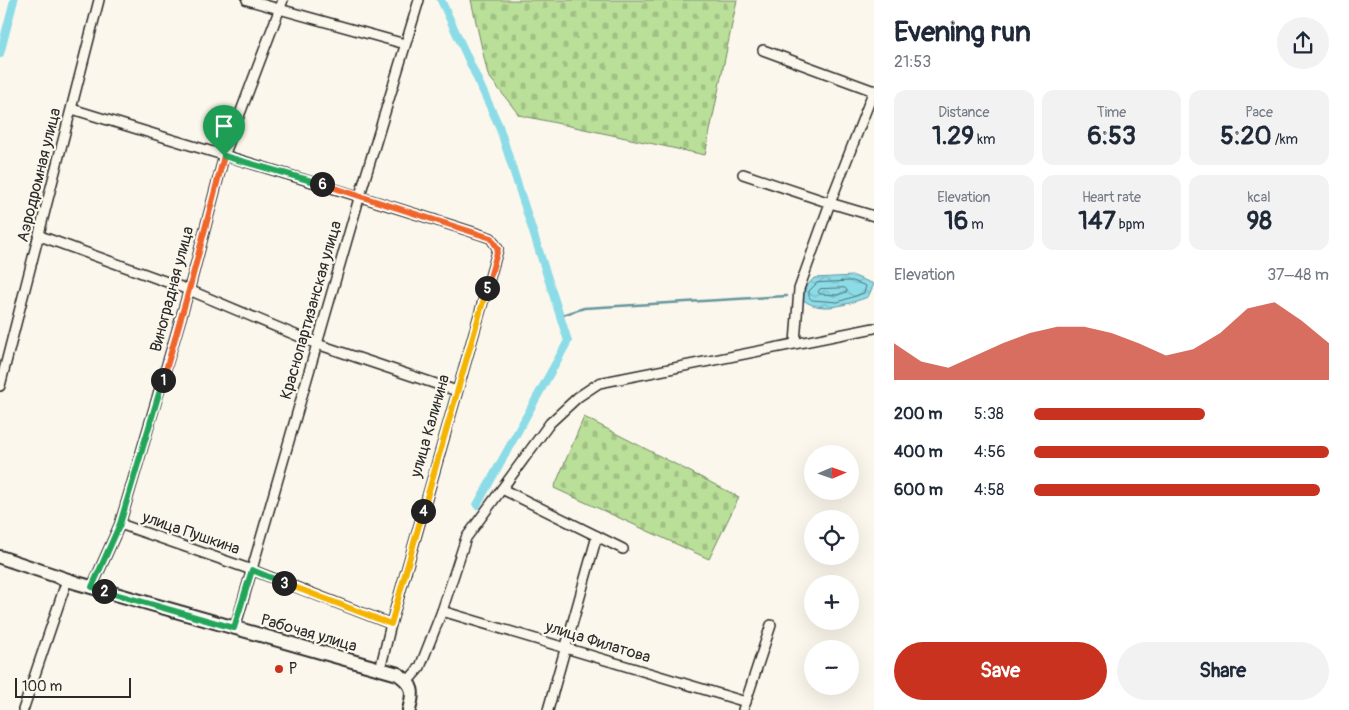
<!DOCTYPE html>
<html lang="en">
<head>
<meta charset="utf-8">
<style>
	body { margin:0; font-family:Pangolin,sans-serif; background:#f2f2f3; color:#1f2937; height:100vh; display:flex; flex-direction:column; font-size:19px; white-space:nowrap }
	* { box-sizing:border-box; margin:0 }
	p { font-size:16px; color:#747a83 }
	.icon { flex:none; width:28px; height:28px; fill:none; stroke:currentColor; stroke-width:2; stroke-linecap:round; stroke-linejoin:round }
	.map { position:relative; flex:1; overflow:hidden }
	.panel { display:flex; flex-direction:column; background:#fff; width:475px }
	.panel>* { flex:none }
	.needle { width:32px; rotate:88deg }
	.controls { position:absolute; left:804px; top:445px; display:grid; gap:10px }
	.controls a { display:grid; place-items:center; width:55px; height:55px; border-radius:50%; background:#fff; box-shadow:0 5px 20px #0002; font-size:25px }
	.scale { position:absolute; left:15px; bottom:12px; width:116px; box-sizing:border-box; padding-left:5px; border:2px solid #2b2b2b; border-top:0; font-size:14px; line-height:18px; white-space:nowrap; color:#2b2b2b; -webkit-text-stroke:4px #fbf7ec; paint-order:stroke }
	.pin { position:absolute; display:grid; place-items:center; width:42px; height:42px; color:#fff; margin:-51px -21px; border-radius:50% 50% 50% 0; rotate:-45deg; box-shadow:0 0 5px #0007 }
	.pin .icon { rotate:45deg }
	.km { position:absolute; width:25px; height:25px; margin:-12px; border-radius:50%; background:#222; color:#fff; font-size:14px; line-height:25px; text-align:center }
	.round { display:grid; place-items:center; flex:none; width:52px; height:52px; border-radius:26px; background:#f2f2f3 }
	.overview { display:flex; align-items:center; justify-content:space-between; height:85px; padding:0 20px }
	h1 { font-size:28px; font-weight:700; line-height:38px }
	.metrics { display:grid; grid-template-columns:repeat(3,1fr); gap:8px; height:85px; padding:5px 20px }
	.metrics div { display:grid; align-content:center; border-radius:12px; background:#f2f2f3; text-align:center }
	.metrics b { font-size:25px; font-weight:700 }
	.metrics small { font-size:14px; font-weight:400 }
	.metrics p { font-size:14px }
	.chart { height:140px; padding:10px 20px }
	.chart p { display:flex; justify-content:space-between }
	.chart svg { width:100%; height:90px; margin-top:5px; fill:#c8321e; opacity:.7 }
	.cta { display:flex; gap:10px; margin-top:auto; padding:10px 20px }
	.cta a { flex:1; height:58px; border-radius:30px; background:#c8321e; color:#fff; font-size:20px; font-weight:700; line-height:58px; text-align:center }
	.cta a+a { background:#f2f2f3; color:#1f2937 }
	ul { padding:0 20px; list-style:none; font-size:16px }
	li { display:grid; grid-template-columns:80px 60px 1fr; align-items:center; height:38px }
	li i { height:12px; border-radius:6px; background:#c8321e }
	main { display:flex; flex:1; min-height:0 }
	.map>svg:first-child { display:block }
	.cemetery { fill:url(#cemetery-stones); stroke:#728562 }
	.water { fill:url(#water-waves); stroke:#65959c }
	.lines { fill:none; stroke-linecap:round; stroke-linejoin:round }
	.shore { stroke:#527277; stroke-width:1 }
	.stream { stroke:#65959c; stroke-width:2.5 }
	.canal { stroke:#8cdce8; stroke-width:8 }
	.street-casing { stroke:#2b2b2b; stroke-width:12 }
	.secondary-casing { stroke:#2b2b2b; stroke-width:16 }
	.street { stroke:#fbf7ec; stroke-width:9 }
	.secondary { stroke:#fbf7ec; stroke-width:12 }
	.split-1-casing { stroke:#fff; stroke-width:10 }
	.split-2-casing { stroke:#fff; stroke-width:10 }
	.split-3-casing { stroke:#fff; stroke-width:10 }
	.split-4-casing { stroke:#fff; stroke-width:10 }
	.split-5-casing { stroke:#fff; stroke-width:10 }
	.split-6-casing { stroke:#fff; stroke-width:10 }
	.split-7-casing { stroke:#fff; stroke-width:10 }
	.split-1 { stroke:#f0652b; stroke-width:6 }
	.split-2 { stroke:#22a559; stroke-width:6 }
	.split-3 { stroke:#22a559; stroke-width:6 }
	.split-4 { stroke:#f5b400; stroke-width:6 }
	.split-5 { stroke:#f5b400; stroke-width:6 }
	.split-6 { stroke:#f0652b; stroke-width:6 }
	.split-7 { stroke:#22a559; stroke-width:6 }
	.poi-dot { fill:#c8321e; stroke:#fbf7ec; stroke-width:2 }
	.labels { text-anchor:middle; dominant-baseline:central; stroke-width:4.5; stroke-linejoin:round; paint-order:stroke }
	.street-label { font-size:16px; fill:#2b2b2b; stroke:#fbf7ec }
	.poi-label { font-size:16px; fill:#2b2b2b; stroke:#fbf7ec; text-anchor:start }
</style>
</head>
<body>
<main>
<div class="map">
<svg width="874" height="710" viewBox="0 0 874 710">
	<defs>
		<pattern id="cemetery-stones" width="16" height="16" patternUnits="userSpaceOnUse" patternTransform="scale(1.25)"><rect width="16" height="16" fill="#badf99"/><path d="M2 7V4a2 2 0 0 1 4 0v3zM10 15v-3a2 2 0 0 1 4 0v3z" fill="#a0c084"/></pattern>
		<pattern id="water-waves" width="16" height="10" patternUnits="userSpaceOnUse" patternTransform="scale(1.25)"><rect width="16" height="10" fill="#8cdce8"/><path d="M0 5q4-4 8 0t8 0" fill="none" stroke="#79bdc7"/></pattern>
	</defs>
	<rect width="100%" height="100%" fill="#fbf7ec"/>
	<filter id="ink" filterUnits="userSpaceOnUse"><feTurbulence type="fractalNoise" baseFrequency=".02" numOctaves="2"/><feDisplacementMap in="SourceGraphic" scale="10" xChannelSelector="R" yChannelSelector="G"/><feConvolveMatrix kernelMatrix="1 2 1 2 8 2 1 2 1" color-interpolation-filters="sRGB"/></filter>
	<g filter="url(#ink)">
		<!-- cemetery -->
		<g class="cemetery">
			<polygon points="471,0 737,0 705,155 519,115 488,75"/>
			<polygon points="584,417 739,497 709,559 554,488"/>
		</g>
		<!-- water -->
		<path class="water" d="M854 276 874 284 868 297C848 304 822 314 803 300L804 289 814 278Z"/>
		<g class="lines">
			<!-- shore -->
			<g class="shore">
				<polygon points="853,281 866,286 864,293 838,302 812,300 809,297 809,291 817,283"/>
				<polygon points="845,288 847,290 847,292 837,295 820,294 818,292 820,289"/>
			</g>
			<!-- stream -->
			<polyline class="stream" points="560,316 584,308 787,296"/>
			<!-- canal -->
			<g class="canal">
				<polyline points="441,0 499,126 568,341 477,505"/>
				<polyline points="0,54 14,0"/>
			</g>
			<defs>
				<g id="street">
					<polyline points="247,0 405,44"/>
					<polyline points="763,50 874,91"/>
					<path d="M72 109C211 152 352 193 491 238L498 249 391 624 380 670"/>
					<polyline points="743,174 830,203 874,216"/>
					<polyline points="40,236 189,290 317,344 457,391"/>
					<polyline points="795,343 799,289 830,203 874,90"/>
					<polyline points="0,386 99,0"/>
					<polyline points="502,489 623,549"/>
					<polyline points="120,524 252,570 391,624"/>
					<polyline points="92,587 120,524 189,290 224,156 283,0"/>
					<polyline points="442,611 746,702"/>
					<polyline points="235,628 360,195 419,0"/>
					<polyline points="408,681 420,667 442,611 466,538 550,423 578,397 599,383 874,328"/>
					<polyline points="23,710 67,580"/>
					<polyline points="548,710 597,536"/>
					<polyline points="743,710 771,625"/>
				</g>
				<path id="secondary" d="M0 557 77 583 398 674C414 685 414 692 409 710"/>
			</defs>
			<!-- street casing -->
			<use href="#street" class="street-casing"/>
			<!-- secondary casing -->
			<use href="#secondary" class="secondary-casing"/>
			<!-- street -->
			<use href="#street" class="street"/>
			<!-- secondary -->
			<use href="#secondary" class="secondary"/>
		</g>
	</g>
	<g class="lines" filter="url(#ink)">
		<defs>
			<polyline id="split-1" points="163,380 189,290 224,156"/>
			<polyline id="split-2" points="104,591 92,587 120,524 163,380"/>
			<polyline id="split-3" points="104,591 234,628 252,570 284,583"/>
			<polyline id="split-4" points="284,583 391,624 423,511"/>
			<polyline id="split-5" points="423,511 487,288"/>
			<polyline id="split-6" points="322,184 491,238 498,249 487,288"/>
			<polyline id="split-7" points="224,156 322,184"/>
		</defs>
		<!-- split-1 casing -->
		<use href="#split-1" class="split-1-casing"/>
		<!-- split-2 casing -->
		<use href="#split-2" class="split-2-casing"/>
		<!-- split-3 casing -->
		<use href="#split-3" class="split-3-casing"/>
		<!-- split-4 casing -->
		<use href="#split-4" class="split-4-casing"/>
		<!-- split-5 casing -->
		<use href="#split-5" class="split-5-casing"/>
		<!-- split-6 casing -->
		<use href="#split-6" class="split-6-casing"/>
		<!-- split-7 casing -->
		<use href="#split-7" class="split-7-casing"/>
		<!-- split-1 -->
		<use href="#split-1" class="split-1"/>
		<!-- split-2 -->
		<use href="#split-2" class="split-2"/>
		<!-- split-3 -->
		<use href="#split-3" class="split-3"/>
		<!-- split-4 -->
		<use href="#split-4" class="split-4"/>
		<!-- split-5 -->
		<use href="#split-5" class="split-5"/>
		<!-- split-6 -->
		<use href="#split-6" class="split-6"/>
		<!-- split-7 -->
		<use href="#split-7" class="split-7"/>
	</g>
	<!-- markers -->
	<circle class="poi-dot" cx="279" cy="669" r="5"/>
	<g class="labels">
		<!-- street labels -->
		<g class="street-label">
			<text transform="translate(39 175) rotate(-76)">Аэродромная улица</text>
			<text transform="translate(172 289) rotate(-75)">Виноградная улица</text>
			<text transform="translate(311 310) rotate(-74)">Краснопартизанская улица</text>
			<text transform="translate(430 426) rotate(-74)">улица Калинина</text>
			<text transform="translate(191 533) rotate(19)">улица Пушкина</text>
			<text transform="translate(309 633) rotate(16)">Рабочая улица</text>
			<text transform="translate(598 642) rotate(17)">улица Филатова</text>
		</g>
		<!-- poi labels -->
		<g class="poi-label">
			<text x="289" y="669">Р</text>
		</g>
	</g>
</svg>
<div class="controls">
<a><svg class="needle" viewBox="-14 -14 28 28"><path d="M0-13l5 13h-10z" fill="#e53935"/><path d="M0 13l5-13h-10z" fill="#747a83"/></svg></a>
<a><svg class="icon" aria-label="locate" viewBox="0 0 24 24"><circle cx="12" cy="12" r="6"/><path d="M12 2v4M12 18v4M2 12h4M18 12h4"/></svg></a>
<a>+</a>
<a>−</a>
</div>
<div class="scale">100 m</div>
<div class="pin" style="left:224px;top:156px;background:#1e9e55"><svg class="icon" aria-label="arrive" viewBox="0 0 24 24"><path d="M6 21V4h12l-3 4 3 4H6"/></svg></div>
<b class="km" style="left:163px;top:380px">1</b>
<b class="km" style="left:104px;top:591px">2</b>
<b class="km" style="left:284px;top:583px">3</b>
<b class="km" style="left:423px;top:511px">4</b>
<b class="km" style="left:487px;top:288px">5</b>
<b class="km" style="left:322px;top:184px">6</b>
</div>
<section class="panel">
<div class="overview"><div><h1>Evening run</h1><p>21:53</p></div><a class="round"><svg class="icon" aria-label="share" viewBox="0 0 24 24"><path d="M12 15V3M7 8l5-5 5 5M5 13v7h14v-7"/></svg></a></div>
<div class="metrics">
<div><p>Distance</p><b>1.29<small> km</small></b></div>
<div><p>Time</p><b>6:53</b></div>
<div><p>Pace</p><b>5:20<small> /km</small></b></div>
</div>
<div class="metrics">
<div><p>Elevation</p><b>16<small> m</small></b></div>
<div><p>Heart rate</p><b>147<small> bpm</small></b></div>
<div><p>kcal</p><b>98</b></div>
</div>
<div class="chart"><p><span>Elevation</span>37–48 m</p>
<svg viewBox="0 0 160 44" preserveAspectRatio="none"><path d="M0 44V26L10 35L20 38L30 32L40 26L50 21L60 18L70 18L80 21L90 26L100 32L110 29L120 21L130 9L140 6L150 15L160 26V44z"/></svg>
</div>
<ul>
<li><b>200 m</b>5:38<i style="width:58%"></i></li>
<li><b>400 m</b>4:56<i style="width:100%"></i></li>
<li><b>600 m</b>4:58<i style="width:97%"></i></li>
</ul>
<div class="cta"><a>Save</a><a>Share</a></div>
</section>
</main>
</body>
</html>
